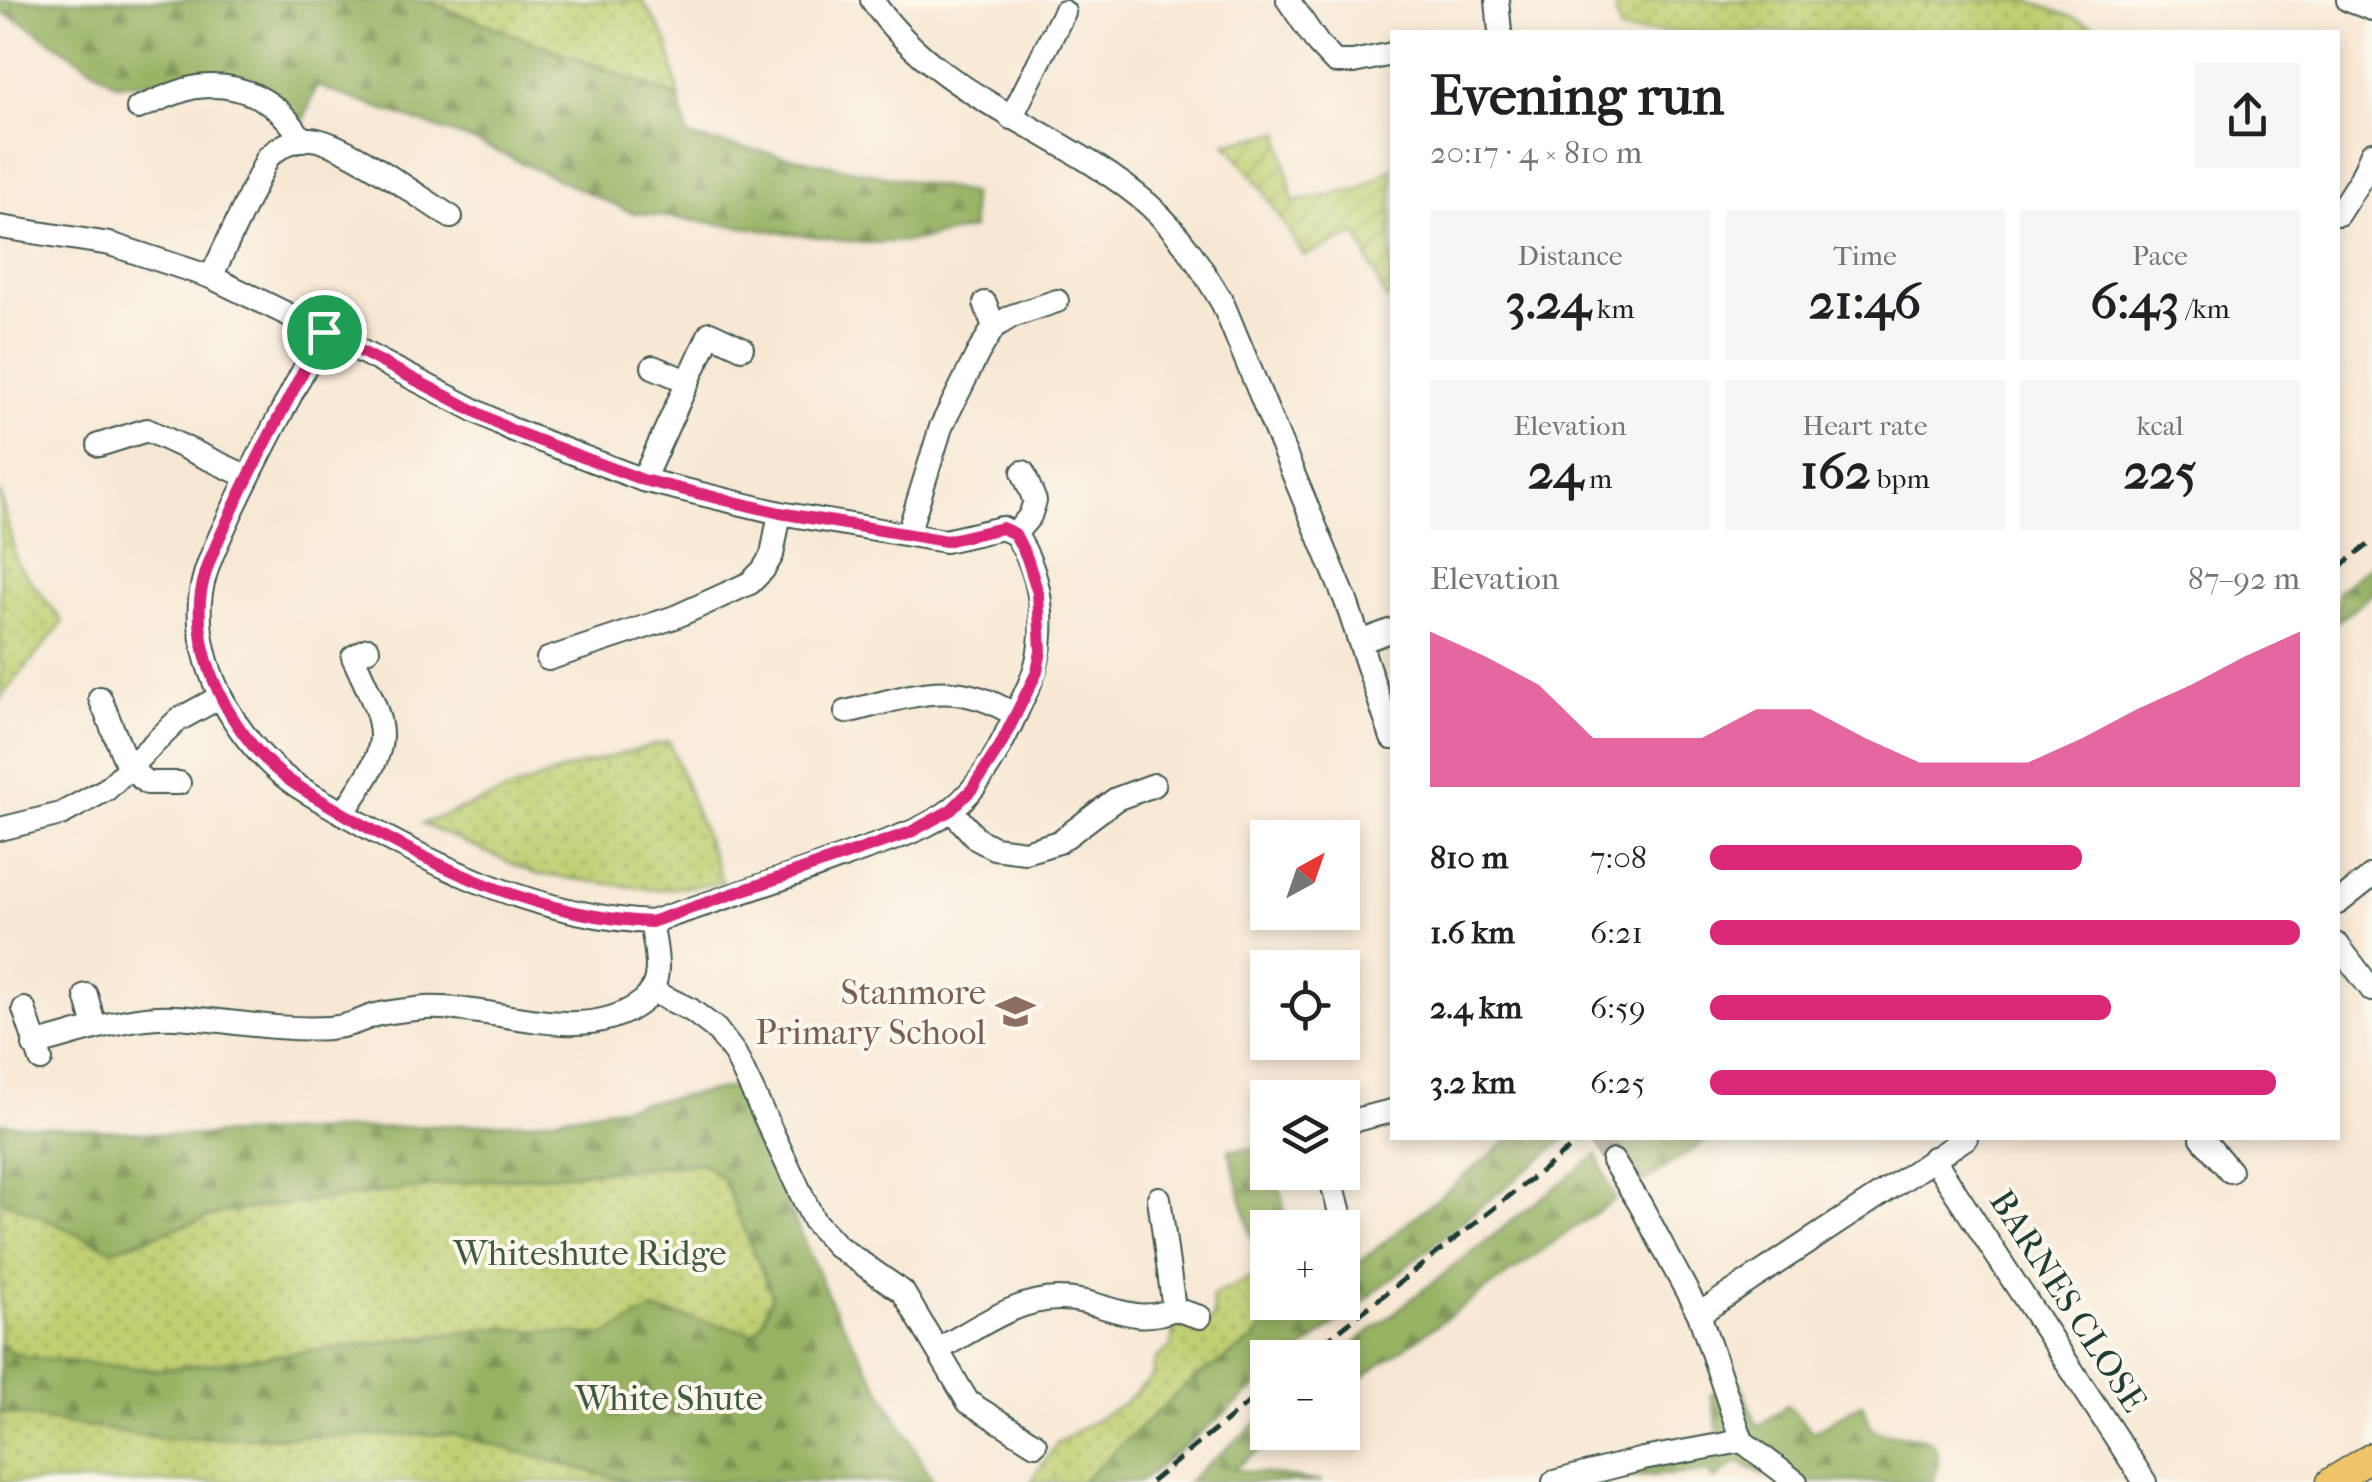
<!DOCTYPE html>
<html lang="en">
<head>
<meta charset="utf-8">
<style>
	body { margin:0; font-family:"IM FELL French Canon",serif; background:#f6f6f6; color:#202124; height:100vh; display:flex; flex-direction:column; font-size:38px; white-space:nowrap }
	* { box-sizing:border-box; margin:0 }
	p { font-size:32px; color:#757577 }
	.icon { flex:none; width:55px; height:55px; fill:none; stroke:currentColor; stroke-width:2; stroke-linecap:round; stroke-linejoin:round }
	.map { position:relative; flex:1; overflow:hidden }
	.sheet { position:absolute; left:1390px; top:30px; width:950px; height:1110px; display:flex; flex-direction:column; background:#fff; border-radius:0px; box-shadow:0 5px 15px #0003 }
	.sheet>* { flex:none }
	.needle { width:65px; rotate:40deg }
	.tools { position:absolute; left:1250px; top:820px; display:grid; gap:20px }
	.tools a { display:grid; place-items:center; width:110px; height:110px; border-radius:0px; background:#fff; box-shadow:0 5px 15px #0003; font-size:50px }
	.pin { position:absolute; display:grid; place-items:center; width:85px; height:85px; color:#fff; margin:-42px; border:5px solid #fff; border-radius:50%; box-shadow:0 2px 10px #0007 }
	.round { display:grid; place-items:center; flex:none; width:105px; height:105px; border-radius:0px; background:#f6f6f6 }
	.summary { display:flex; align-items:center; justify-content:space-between; height:170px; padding:0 40px }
	h1 { font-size:55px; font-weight:800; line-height:75px }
	.figures { display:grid; grid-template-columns:repeat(3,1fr); gap:15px; height:170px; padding:10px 40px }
	.figures div { display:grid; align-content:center; border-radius:0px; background:#f6f6f6; text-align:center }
	.figures b { font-size:50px; font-weight:800 }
	.figures small { font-size:28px; font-weight:400 }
	.figures p { font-size:28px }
	.chart { height:280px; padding:20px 40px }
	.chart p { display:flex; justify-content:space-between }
	.chart svg { width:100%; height:180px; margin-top:10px; fill:#db2777; opacity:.7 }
	ul { padding:0 40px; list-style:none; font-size:32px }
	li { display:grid; grid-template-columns:160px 120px 1fr; align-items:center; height:75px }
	li i { height:25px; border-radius:12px; background:#db2777 }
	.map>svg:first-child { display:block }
	.grass { fill:url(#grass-dots); stroke:#708653; stroke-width:2.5 }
	.forest { fill:url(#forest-firs); stroke:#5c784c; stroke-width:2.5 }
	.garden { fill:url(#garden-furrows); stroke:#708653; stroke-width:2.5 }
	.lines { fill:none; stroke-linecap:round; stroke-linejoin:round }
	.minor-tunnel { stroke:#ccc6b4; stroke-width:22; stroke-dasharray:22 11; stroke-linecap:butt }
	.minor-casing { stroke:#3f574c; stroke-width:26 }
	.major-casing { stroke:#3f574c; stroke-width:31 }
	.minor { stroke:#fff; stroke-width:22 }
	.major { stroke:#efc469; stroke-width:28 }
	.rail { stroke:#1f3d34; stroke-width:5; stroke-dasharray:15 8; stroke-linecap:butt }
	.route-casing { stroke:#fff; stroke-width:20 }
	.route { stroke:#db2777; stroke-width:12 }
	.labels { text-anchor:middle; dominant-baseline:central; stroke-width:8; stroke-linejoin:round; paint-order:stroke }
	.education-label { font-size:35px; fill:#785e54; stroke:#fbf7ec; text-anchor:end }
	.park-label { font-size:35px; fill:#3f5a40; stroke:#fbf7ec }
	.street-label { font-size:35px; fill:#1f3d34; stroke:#fbf7ec }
</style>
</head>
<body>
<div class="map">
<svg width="2372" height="1482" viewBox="0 0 2372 1482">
	<defs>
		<pattern id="grass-dots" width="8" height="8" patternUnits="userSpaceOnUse" patternTransform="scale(2.5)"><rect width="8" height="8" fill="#c0cf72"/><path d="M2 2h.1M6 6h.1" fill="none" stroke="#9ba95e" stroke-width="1.8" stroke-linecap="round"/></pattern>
		<pattern id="forest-firs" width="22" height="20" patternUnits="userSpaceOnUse" patternTransform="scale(2.5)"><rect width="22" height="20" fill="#98b264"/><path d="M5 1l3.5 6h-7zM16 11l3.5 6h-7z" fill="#7b9253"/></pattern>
		<pattern id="garden-furrows" width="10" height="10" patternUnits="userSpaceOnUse" patternTransform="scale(2.5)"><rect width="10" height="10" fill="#c0cf72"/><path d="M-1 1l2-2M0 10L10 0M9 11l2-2" fill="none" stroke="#9ba95e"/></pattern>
	</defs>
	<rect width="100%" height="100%" fill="#fbf7ec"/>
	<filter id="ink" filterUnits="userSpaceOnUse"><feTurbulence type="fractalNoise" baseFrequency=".01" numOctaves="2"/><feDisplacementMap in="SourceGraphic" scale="20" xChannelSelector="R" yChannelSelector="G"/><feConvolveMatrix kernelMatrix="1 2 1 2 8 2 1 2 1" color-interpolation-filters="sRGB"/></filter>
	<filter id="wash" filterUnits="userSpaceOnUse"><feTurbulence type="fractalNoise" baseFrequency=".0048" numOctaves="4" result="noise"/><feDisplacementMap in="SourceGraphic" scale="40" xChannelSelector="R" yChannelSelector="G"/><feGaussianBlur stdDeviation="2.25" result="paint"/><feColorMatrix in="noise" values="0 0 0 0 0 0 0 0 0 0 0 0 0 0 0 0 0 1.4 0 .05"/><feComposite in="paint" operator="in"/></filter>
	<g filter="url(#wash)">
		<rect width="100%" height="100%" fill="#f7e8d4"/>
		<!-- grass -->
		<g class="grass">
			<polygon points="423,0 642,0 668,42 679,97"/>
			<polygon points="1614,0 2027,0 2112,32 1620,32"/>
			<polygon points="0,492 17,563 63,622 0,699"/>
			<polygon points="669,741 723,883 656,890 536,874 422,824 563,770"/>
			<polygon points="703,1163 723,1179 772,1295 762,1323 754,1333 653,1310 604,1336 499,1328 156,1370 26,1357 0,1346 0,1198 112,1250 224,1212 473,1181"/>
			<polygon points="1262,1272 1272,1313 1255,1339 1191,1381 1081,1482 1031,1482 1057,1443 1124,1403 1151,1378 1156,1359 1171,1347 1174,1326 1214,1320 1212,1296"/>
			<polygon points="0,1412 165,1439 453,1434 630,1482 0,1482"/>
		</g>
		<!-- forest -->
		<g class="forest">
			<polygon points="0,0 423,0 679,97 688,137 971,193 972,229 914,241 864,243 630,212 476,142 317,86 302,124 272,98 181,82 116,84 24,23 0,12"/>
			<polygon points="2372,565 2372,594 2338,621 2338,591"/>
			<polygon points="736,1087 831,1303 934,1482 631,1482 453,1434 165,1439 0,1412 0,1346 26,1357 156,1370 499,1328 604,1336 652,1310 754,1333 762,1323 772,1295 723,1179 703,1163 473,1181 224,1212 112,1250 0,1198 0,1123 187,1136 530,1122"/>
			<polygon points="1511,1138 1566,1138 1294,1357 1268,1358 1267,1379 1140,1482 1081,1482 1191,1381 1255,1339 1272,1313 1269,1303 1342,1302 1343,1276"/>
			<polygon points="1624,1138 1710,1138 1643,1182 1616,1144"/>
			<polygon points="1267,1148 1268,1172 1277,1173 1288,1227 1268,1228 1267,1296 1229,1150"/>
			<polygon points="1597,1155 1615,1199 1343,1391 1342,1358 1337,1357"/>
			<path d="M1740 1383 1758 1427 1787 1405 1813 1432 1862 1403 1872 1429C1900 1444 1955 1420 1933 1482H1780L1738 1462 1715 1479 1708 1472 1625 1477 1615 1461 1719 1434 1711 1394Z"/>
			<polygon points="1267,1414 1268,1432 1284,1433 1233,1469 1323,1482 1187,1482"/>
		</g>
		<!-- garden -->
		<polygon class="garden" points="1280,132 1293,202 1360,189 1392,168 1392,295 1386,300 1357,234 1304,256 1259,184 1226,143"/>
	</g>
	<g filter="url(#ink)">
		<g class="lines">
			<!-- minor-tunnel -->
			<polyline class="minor-tunnel" points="1598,1138 1613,1161"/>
			<defs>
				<g id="minor">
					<path d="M872 0C939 100 1062 129 1149 205 1180 233 1202 268 1223 304L1346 601 1392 738"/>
					<polyline points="1288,0 1318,44 1335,62 1353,62 1392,54"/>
					<polyline points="1497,0 1500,32"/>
					<polyline points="2348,0 2372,9"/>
					<path d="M138 108C157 101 178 90 197 87 242 81 280 102 302 140"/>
					<polyline points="1011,118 1064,12"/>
					<polyline points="2338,214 2361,178 2372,153"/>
					<polyline points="0,227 110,244 211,277 324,332 511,429 643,480 780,513 945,541 1002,528 1015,534"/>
					<path d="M211 277 268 157C280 146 294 138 311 139 345 142 420 198 451 217"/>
					<polyline points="985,303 994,327"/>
					<path d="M324 332C292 392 259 453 230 515 218 541 202 572 200 601 196 662 228 723 270 764 292 786 320 799 346 815 441 870 540 916 651 922 719 900 787 878 854 853 887 841 924 831 952 809 988 781 1006 734 1025 694 1050 645 1046 580 1015 534"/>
					<polyline points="653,367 687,381"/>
					<polyline points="99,445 147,430 248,477"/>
					<polyline points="643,480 710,333 742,348"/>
					<polyline points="908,534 941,427 978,353 994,327 1012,316 1057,301"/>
					<polyline points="1015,534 1030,516 1035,501 1023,472"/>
					<polyline points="1360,642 1392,630"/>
					<polyline points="548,659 675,617 750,583 763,570 772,555 780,513"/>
					<polyline points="100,698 128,767 147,783 179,783"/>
					<path d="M846 712C913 696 953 676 1015 715"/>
					<polyline points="951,810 977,839 994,848 1025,852 1059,842 1116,799 1154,785"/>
					<path d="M343 813C394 740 390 736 353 657L368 649"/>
					<polyline points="0,829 61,814 107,789 178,720 220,697"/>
					<polyline points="2338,903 2372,876"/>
					<polyline points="2338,945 2372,990"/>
					<polyline points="652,991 691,1010 716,1029 735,1054 814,1221 837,1246 903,1292 968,1402 1035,1444"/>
					<polyline points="86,995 95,1027"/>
					<polyline points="24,1009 41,1060"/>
					<path d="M34 1045C81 1033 127 1015 176 1017 228 1020 277 1031 329 1028 345 1027 357 1022 372 1016 388 1011 409 1010 425 1008 493 1004 582 1048 642 1002 666 983 655 947 651 922"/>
					<polyline points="1342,1123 1392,1111"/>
					<polyline points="2202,1138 2230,1171"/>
					<polyline points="1933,1158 2145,1482"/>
					<polyline points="1613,1161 1640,1204 1699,1314 1742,1441 1796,1482"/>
					<polyline points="1329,1172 1346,1235"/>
					<polyline points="1159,1198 1174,1309"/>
					<polyline points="1699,1314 1966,1138"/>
					<path d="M939 1349C976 1329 1017 1298 1060 1299 1103 1299 1132 1328 1174 1309L1200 1317"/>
					<polyline points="1554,1482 1643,1459 1742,1441"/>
				</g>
				<polyline id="major" points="2331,1482 2372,1457"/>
			</defs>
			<!-- minor casing -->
			<use href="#minor" class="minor-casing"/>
			<!-- major casing -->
			<use href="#major" class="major-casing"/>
			<!-- minor -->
			<use href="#minor" class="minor"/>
			<!-- major -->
			<use href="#major" class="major"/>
			<!-- rail -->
			<g class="rail">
				<polyline points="2338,568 2372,542"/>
				<polyline points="1304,1358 1583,1138"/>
				<polyline points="1151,1482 1268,1387"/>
			</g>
		</g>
	</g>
	<g class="lines" filter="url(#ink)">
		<defs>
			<path id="route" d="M324 332 511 430 643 480 780 513 946 541 1002 528 1015 534 1027 558 1038 593 1041 651 1037 672 1000 746 972 789 951 810 909 833 651 922C540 917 441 870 346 815 320 799 292 786 270 764 228 723 196 662 200 601 202 572 218 541 230 515 259 453 292 392 324 332Z"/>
		</defs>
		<!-- route casing -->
		<use href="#route" class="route-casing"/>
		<!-- route -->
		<use href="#route" class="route"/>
	</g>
	<!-- icons -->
	<defs>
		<symbol id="school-bare" viewBox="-9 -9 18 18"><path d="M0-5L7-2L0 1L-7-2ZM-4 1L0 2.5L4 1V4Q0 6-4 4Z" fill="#8d6e63" stroke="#fbf7ec" stroke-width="2.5" paint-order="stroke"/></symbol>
	</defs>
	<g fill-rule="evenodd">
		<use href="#school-bare" x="988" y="984" width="55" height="55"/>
	</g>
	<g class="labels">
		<!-- education labels -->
		<g class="education-label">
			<text x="986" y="992">Stanmore<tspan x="986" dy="40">Primary School</tspan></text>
		</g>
		<!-- park labels -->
		<g class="park-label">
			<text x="590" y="1253">Whiteshute Ridge</text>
			<text x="669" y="1398">White Shute</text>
		</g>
		<!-- street labels -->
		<g class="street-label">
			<text transform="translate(2068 1301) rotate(57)">BARNES CLOSE</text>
		</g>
	</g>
</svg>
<div class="tools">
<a><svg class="needle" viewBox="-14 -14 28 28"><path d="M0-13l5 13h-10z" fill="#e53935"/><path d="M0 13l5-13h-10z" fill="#757577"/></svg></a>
<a><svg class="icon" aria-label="locate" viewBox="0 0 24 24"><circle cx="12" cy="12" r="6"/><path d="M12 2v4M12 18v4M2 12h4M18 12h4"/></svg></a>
<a><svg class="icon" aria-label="layers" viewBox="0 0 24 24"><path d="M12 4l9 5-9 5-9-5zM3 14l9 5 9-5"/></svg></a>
<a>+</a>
<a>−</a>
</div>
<div class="pin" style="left:324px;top:332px;background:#1e9e55"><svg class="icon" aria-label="arrive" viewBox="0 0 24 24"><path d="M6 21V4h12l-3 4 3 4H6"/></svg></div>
<section class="sheet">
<div class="summary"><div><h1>Evening run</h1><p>20:17 · 4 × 810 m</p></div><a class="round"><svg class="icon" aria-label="share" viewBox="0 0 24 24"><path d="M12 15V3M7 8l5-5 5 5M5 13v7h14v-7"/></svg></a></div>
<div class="figures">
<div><p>Distance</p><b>3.24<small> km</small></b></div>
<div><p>Time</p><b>21:46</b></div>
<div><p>Pace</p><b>6:43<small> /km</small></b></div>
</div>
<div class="figures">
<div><p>Elevation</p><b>24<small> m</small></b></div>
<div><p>Heart rate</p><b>162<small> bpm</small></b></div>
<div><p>kcal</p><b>225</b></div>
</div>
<div class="chart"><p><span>Elevation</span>87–92 m</p>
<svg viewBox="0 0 160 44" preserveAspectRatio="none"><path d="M0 44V6L10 12L20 19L30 32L40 32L50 32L60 25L70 25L80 32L90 38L100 38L110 38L120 32L130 25L140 19L150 12L160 6V44z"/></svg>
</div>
<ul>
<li><b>810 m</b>7:08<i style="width:63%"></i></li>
<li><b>1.6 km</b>6:21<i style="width:100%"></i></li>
<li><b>2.4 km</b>6:59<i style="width:68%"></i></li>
<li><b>3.2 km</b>6:25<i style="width:96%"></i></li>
</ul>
</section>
</div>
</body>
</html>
